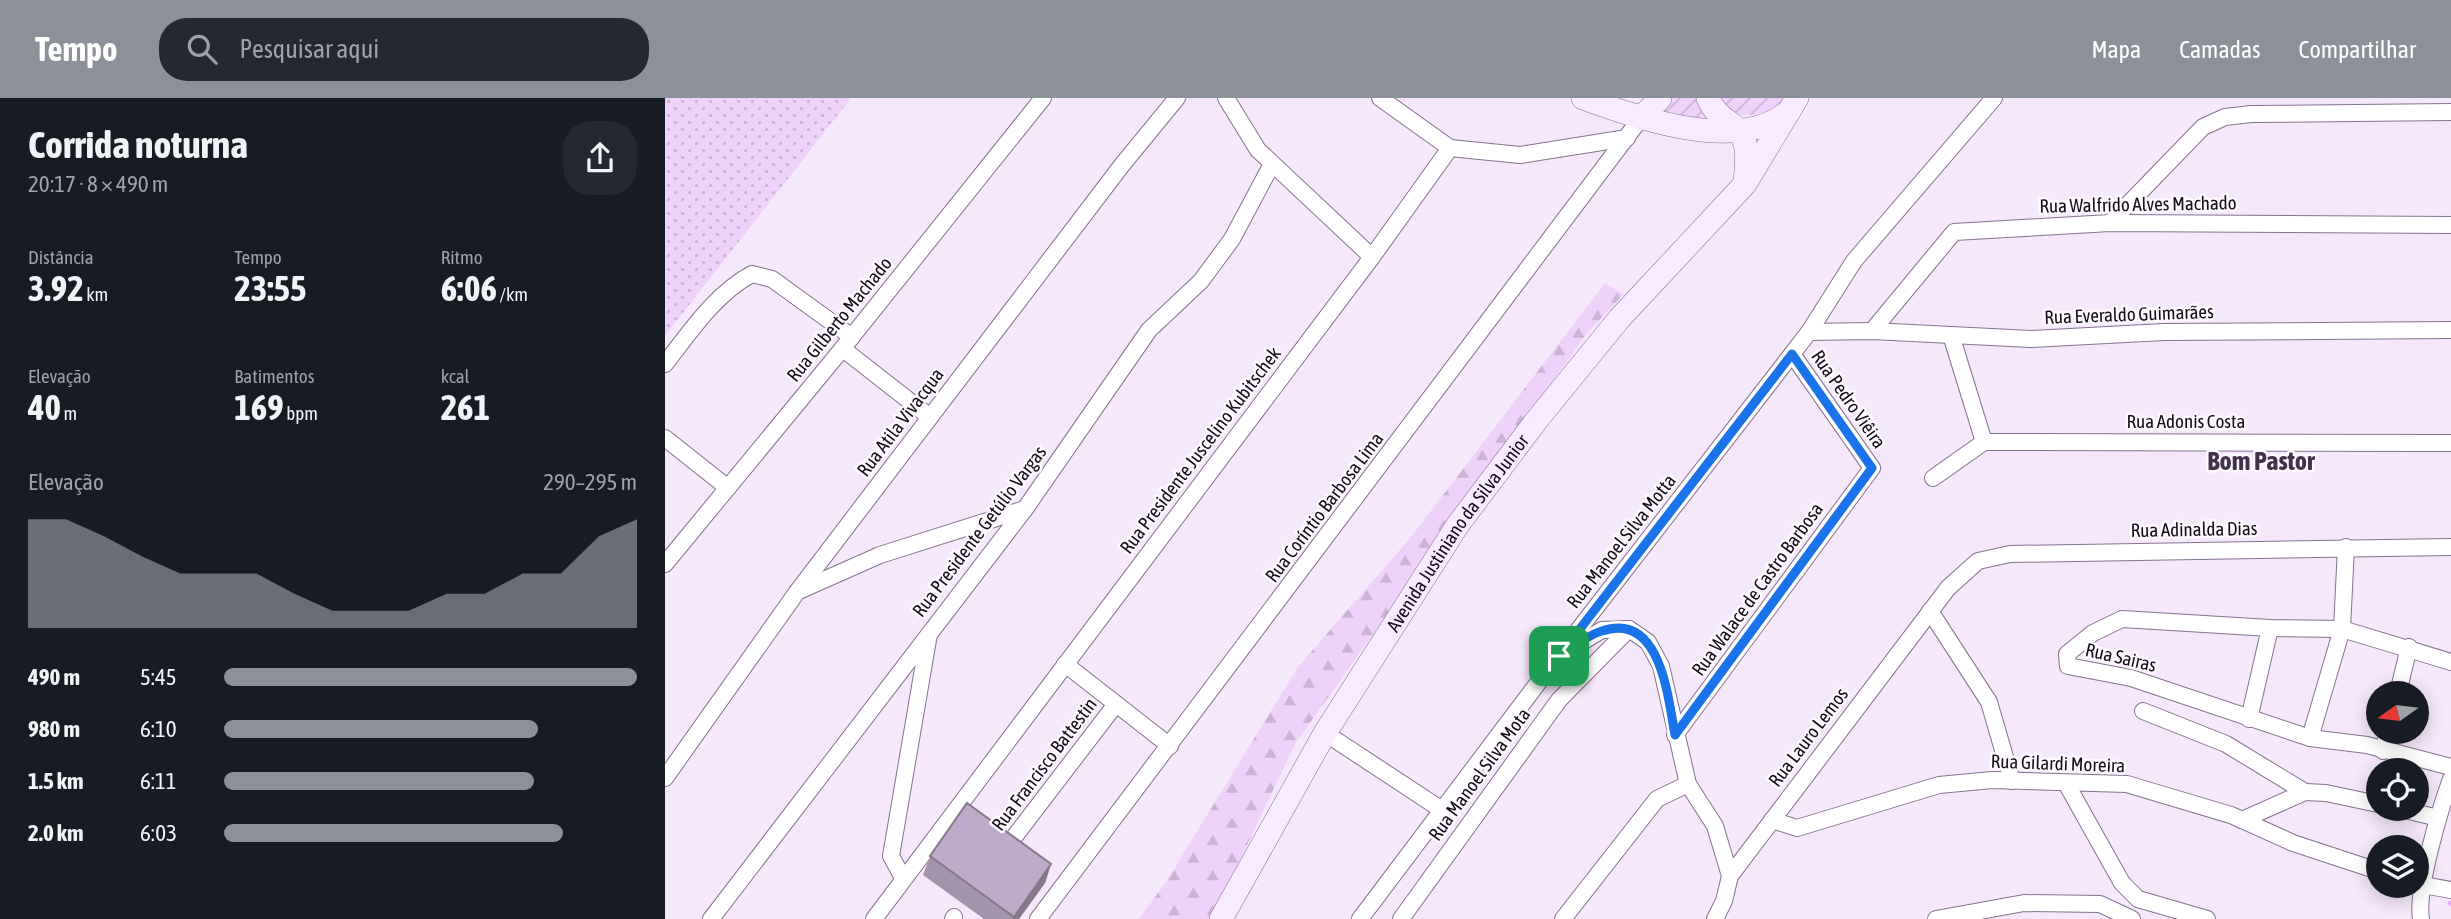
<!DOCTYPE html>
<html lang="pt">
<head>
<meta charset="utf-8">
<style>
	body { margin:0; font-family:"Asap Condensed",sans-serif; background:#242831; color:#f1f3f6; height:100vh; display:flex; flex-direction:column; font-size:26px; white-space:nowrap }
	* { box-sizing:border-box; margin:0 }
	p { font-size:23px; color:#9ea1a6 }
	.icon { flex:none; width:38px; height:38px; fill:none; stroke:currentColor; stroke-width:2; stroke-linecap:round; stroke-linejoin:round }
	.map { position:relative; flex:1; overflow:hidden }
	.details { display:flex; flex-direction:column; background:#171b24; width:665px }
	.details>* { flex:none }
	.needle { width:46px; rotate:256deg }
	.buttons { position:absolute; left:1701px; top:583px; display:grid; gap:14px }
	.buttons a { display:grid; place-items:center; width:63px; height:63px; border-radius:50%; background:#171b24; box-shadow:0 4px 18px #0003; font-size:35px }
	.pin { position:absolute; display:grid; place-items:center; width:60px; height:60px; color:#fff; margin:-30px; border-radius:14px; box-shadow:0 4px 10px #0006 }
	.round { display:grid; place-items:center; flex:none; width:74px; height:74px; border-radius:28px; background:#242831 }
	.summary { display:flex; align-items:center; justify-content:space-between; height:119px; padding:0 28px }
	h1 { font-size:38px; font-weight:700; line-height:52px }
	.figures { display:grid; grid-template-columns:repeat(3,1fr); gap:10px; height:119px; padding:7px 28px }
	.figures div { display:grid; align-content:center }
	.figures b { font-size:35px; font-weight:700 }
	.figures small { font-size:19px; font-weight:400 }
	.figures p { font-size:19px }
	.chart { height:196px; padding:14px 28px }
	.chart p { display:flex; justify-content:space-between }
	.chart svg { width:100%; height:126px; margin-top:7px; fill:#8c9099; opacity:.7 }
	ul { padding:0 28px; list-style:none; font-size:23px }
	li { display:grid; grid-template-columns:112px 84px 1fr; align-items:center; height:52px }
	li i { height:18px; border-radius:9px; background:#8c9099 }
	header { display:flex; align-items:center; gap:42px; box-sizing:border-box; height:98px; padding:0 35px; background:#8c9099; color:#fff }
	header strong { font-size:33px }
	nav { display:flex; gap:38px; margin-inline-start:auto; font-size:24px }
	.search { width:490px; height:63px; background:#242831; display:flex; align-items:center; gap:18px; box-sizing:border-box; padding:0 24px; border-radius:28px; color:#9ea1a6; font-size:26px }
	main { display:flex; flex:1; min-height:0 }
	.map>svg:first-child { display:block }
	.grass { fill:url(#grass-dots) }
	.forest { fill:url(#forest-firs) }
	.garden { fill:url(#garden-furrows) }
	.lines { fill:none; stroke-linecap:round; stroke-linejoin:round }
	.stream { stroke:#e4adfc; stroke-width:4.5 }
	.street-casing { stroke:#85728e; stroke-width:18 }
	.secondary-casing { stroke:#85728e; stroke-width:24 }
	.street { stroke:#fff; stroke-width:16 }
	.secondary { stroke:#f9ebff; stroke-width:23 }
	.wall { fill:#a493ad }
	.shaded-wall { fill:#86788d }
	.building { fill:#bfabc9; stroke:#86788d; stroke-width:2 }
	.route-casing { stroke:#fff; stroke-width:14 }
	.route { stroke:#1a73e8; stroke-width:9 }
	.labels { text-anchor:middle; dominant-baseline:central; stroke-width:5; stroke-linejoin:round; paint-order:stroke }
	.street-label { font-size:19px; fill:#140d17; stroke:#fdf9ff }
	.district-label { font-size:26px; font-weight:bold; fill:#43324b; stroke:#fdf9ff }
</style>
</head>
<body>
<header>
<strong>Tempo</strong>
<div class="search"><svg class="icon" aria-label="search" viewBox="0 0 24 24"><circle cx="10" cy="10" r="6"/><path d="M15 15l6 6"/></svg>Pesquisar aqui</div>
<nav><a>Mapa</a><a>Camadas</a><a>Compartilhar</a></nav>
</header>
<main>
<section class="details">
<div class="summary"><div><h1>Corrida noturna</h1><p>20:17 · 8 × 490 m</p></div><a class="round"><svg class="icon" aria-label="share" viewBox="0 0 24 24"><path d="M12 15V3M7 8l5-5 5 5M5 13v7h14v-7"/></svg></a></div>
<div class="figures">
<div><p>Distância</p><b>3.92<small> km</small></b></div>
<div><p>Tempo</p><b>23:55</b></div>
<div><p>Ritmo</p><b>6:06<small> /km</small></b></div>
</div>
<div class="figures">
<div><p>Elevação</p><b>40<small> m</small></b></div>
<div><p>Batimentos</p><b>169<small> bpm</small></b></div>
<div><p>kcal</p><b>261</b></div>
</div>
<div class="chart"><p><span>Elevação</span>290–295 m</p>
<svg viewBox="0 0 160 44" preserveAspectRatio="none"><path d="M0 44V6L10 6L20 12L30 19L40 25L50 25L60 25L70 32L80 38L90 38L100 38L110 32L120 32L130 25L140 25L150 12L160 6V44z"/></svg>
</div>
<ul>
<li><b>490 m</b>5:45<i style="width:100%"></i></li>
<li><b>980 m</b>6:10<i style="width:76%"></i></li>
<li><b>1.5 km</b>6:11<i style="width:75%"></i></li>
<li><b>2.0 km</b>6:03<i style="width:82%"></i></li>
</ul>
</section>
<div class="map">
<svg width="1786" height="821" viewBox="0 0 1786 821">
	<defs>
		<pattern id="grass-dots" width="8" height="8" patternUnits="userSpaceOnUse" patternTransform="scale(1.75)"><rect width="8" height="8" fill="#efd2fb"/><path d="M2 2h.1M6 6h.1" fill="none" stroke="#ccb3d6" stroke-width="1.8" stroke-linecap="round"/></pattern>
		<pattern id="forest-firs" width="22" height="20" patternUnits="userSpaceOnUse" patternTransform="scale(1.75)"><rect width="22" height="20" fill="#efd2fb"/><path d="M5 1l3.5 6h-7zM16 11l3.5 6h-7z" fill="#ccb3d6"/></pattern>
		<pattern id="garden-furrows" width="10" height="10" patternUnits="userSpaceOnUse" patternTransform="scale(1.75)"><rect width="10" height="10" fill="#efd2fb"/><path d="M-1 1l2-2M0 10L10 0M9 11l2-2" fill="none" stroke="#ccb3d6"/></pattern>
	</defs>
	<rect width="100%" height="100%" fill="#f5e8fb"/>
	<!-- grass -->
	<polygon class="grass" points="0,0 186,0 0,238"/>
	<!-- forest -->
	<polygon class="forest" points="940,185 959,196 922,235 630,646 547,821 474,821 501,784 633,569 746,439"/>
	<!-- garden -->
	<g class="garden">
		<polygon points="1007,0 1037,0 1047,26 992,17"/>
		<path d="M1053 0H1120C1106 16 1086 19 1066 16Z"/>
	</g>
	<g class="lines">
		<!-- stream -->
		<polyline class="stream" points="1785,805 1786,806"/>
		<defs>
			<g id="street">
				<polyline points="561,0 593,52 707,159"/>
				<polyline points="715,0 785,50"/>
				<polyline points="1445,125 1538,29 1560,19 1586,16 1786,14"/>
				<polyline points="1207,233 1289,134 1445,125 1786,127"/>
				<polyline points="1144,234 1207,233 1366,241 1499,234 1786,232"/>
				<polyline points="1286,237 1319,344"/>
				<polyline points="178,251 265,319"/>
				<path d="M0 266C25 234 51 195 87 176L107 181 187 239"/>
				<polyline points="0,340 63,390"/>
				<polyline points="1268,380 1319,344 1786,345"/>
				<polyline points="0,466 173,256 378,0"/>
				<polyline points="136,492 215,457 360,411"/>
				<polyline points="1265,513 1324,604 1347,683"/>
				<polyline points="902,553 937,532 964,531 983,544 996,568 1023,686 1050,728 1065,778"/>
				<polyline points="1786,564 1677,531 1605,530 1457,521 1428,535 1402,556 1403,568 1466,580 1645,640 1702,647 1786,669"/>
				<polyline points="400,566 505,648"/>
				<polyline points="1733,595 1744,549"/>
				<polyline points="1478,613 1561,646 1640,694"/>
				<polyline points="1584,621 1605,530"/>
				<polyline points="660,635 777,712"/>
				<polyline points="1010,637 1207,370 1127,256"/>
				<polyline points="1645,640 1677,531 1681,449"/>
				<polyline points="1718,653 1723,634"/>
				<polyline points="0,680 132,494 457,67 512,0"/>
				<polyline points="1401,685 1457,785 1473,801 1542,821"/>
				<polyline points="1732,710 1773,720"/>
				<polyline points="1107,722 1132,730 1274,687 1327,682 1462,686 1566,717 1628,745 1713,773"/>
				<polyline points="1577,722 1640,694 1661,695 1713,706"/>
				<polyline points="340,751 451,606"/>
				<polyline points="238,780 226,758 264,536"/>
				<polyline points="1752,786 1786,792"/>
				<polyline points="46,821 360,411 484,232 536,183 567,141 607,66"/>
				<polyline points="209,821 707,159 785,50 855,57 962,40"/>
				<polyline points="288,821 289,819"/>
				<polyline points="373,821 976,20"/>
				<polyline points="695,821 894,557 1144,234 1189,163 1329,0"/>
				<polyline points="736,821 894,602 964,531"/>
				<polyline points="898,821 992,701 1023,686"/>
				<polyline points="1050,821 1059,803 1065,778 1283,490 1313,463 1345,456 1786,449"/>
				<polyline points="1271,821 1359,805 1435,806 1467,821"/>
				<path d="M1756 821C1751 791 1775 711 1786 681"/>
			</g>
			<g id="secondary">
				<path d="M918 0C972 20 1075 56 1124 13"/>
				<path d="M1043 0C1049 15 1059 20 1070 29 1085 41 1082 67 1080 83"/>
				<polyline points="976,20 995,0"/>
				<path id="s1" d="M556 821 660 635 792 428 871 323 954 221 1080 86 1132 0"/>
			</g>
		</defs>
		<!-- street casing -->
		<use href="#street" class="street-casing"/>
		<!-- secondary casing -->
		<use href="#secondary" class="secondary-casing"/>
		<!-- street -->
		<use href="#street" class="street"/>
		<!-- secondary -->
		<use href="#secondary" class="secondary"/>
	</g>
	<!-- wall -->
	<polygon class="wall" points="265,758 386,766 380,785 354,821 319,821 258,777"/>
	<!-- shaded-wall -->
	<polygon class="shaded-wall" points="386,766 380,785 354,821 348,821"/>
	<!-- building -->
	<polygon class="building" points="302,705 386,766 349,819 265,758"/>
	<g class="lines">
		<defs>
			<path id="route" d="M1127 256 1207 370 1010 637C1003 600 996 513 937 533 922 537 907 550 894 558Z"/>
		</defs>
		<!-- route casing -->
		<use href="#route" class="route-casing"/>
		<!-- route -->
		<use href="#route" class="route"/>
	</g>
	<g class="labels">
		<!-- street labels -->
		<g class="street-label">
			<text transform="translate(1473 106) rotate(-1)">Rua Walfrido Alves Machado</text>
			<text transform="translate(1464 216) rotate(-2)">Rua Everaldo Guimarães</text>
			<text transform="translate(174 221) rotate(-51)">Rua Gilberto Machado</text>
			<text transform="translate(1184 301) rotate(55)">Rua Pedro Viêira</text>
			<text x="1521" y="323">Rua Adonis Costa</text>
			<text transform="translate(235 324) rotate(-53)">Rua Atila Vivacqua</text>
			<text transform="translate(535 352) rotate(-53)">Rua Presidente Juscelino Kubitschek</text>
			<text transform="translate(659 409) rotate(-53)">Rua Coríntio Barbosa Lima</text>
			<text transform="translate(1529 431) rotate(-1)">Rua Adinalda Dias</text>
			<text transform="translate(314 433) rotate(-53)">Rua Presidente Getúlio Vargas</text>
			<text stroke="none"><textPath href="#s1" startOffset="453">Avenida Justiniano da Silva Junior</textPath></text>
			<text transform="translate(956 443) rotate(-52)">Rua Manoel Silva Motta</text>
			<text transform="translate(1092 491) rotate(-54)">Rua Walace de Castro Barbosa</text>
			<text transform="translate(1456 559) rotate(13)">Rua Sairas</text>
			<text transform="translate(1143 639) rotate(-53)">Rua Lauro Lemos</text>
			<text transform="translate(1393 665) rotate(2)">Rua Gilardi Moreira</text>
			<text transform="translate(379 666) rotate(-53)">Rua Francisco Battestin</text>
			<text transform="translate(814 676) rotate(-54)">Rua Manoel Silva Mota</text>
		</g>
		<!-- district labels -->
		<g class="district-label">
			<text x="1596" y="363">Bom Pastor</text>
		</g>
	</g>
</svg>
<div class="buttons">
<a><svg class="needle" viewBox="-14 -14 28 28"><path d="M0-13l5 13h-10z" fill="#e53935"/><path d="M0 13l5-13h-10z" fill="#9ea1a6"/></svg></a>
<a><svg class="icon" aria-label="locate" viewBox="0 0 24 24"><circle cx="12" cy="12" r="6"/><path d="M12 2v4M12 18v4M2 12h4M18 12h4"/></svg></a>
<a><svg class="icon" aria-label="layers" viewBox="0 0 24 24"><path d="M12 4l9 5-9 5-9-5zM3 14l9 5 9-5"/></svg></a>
</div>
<div class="pin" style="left:894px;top:558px;background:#1e9e55"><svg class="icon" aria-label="arrive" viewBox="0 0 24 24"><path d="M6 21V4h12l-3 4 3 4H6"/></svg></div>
</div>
</main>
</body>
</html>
